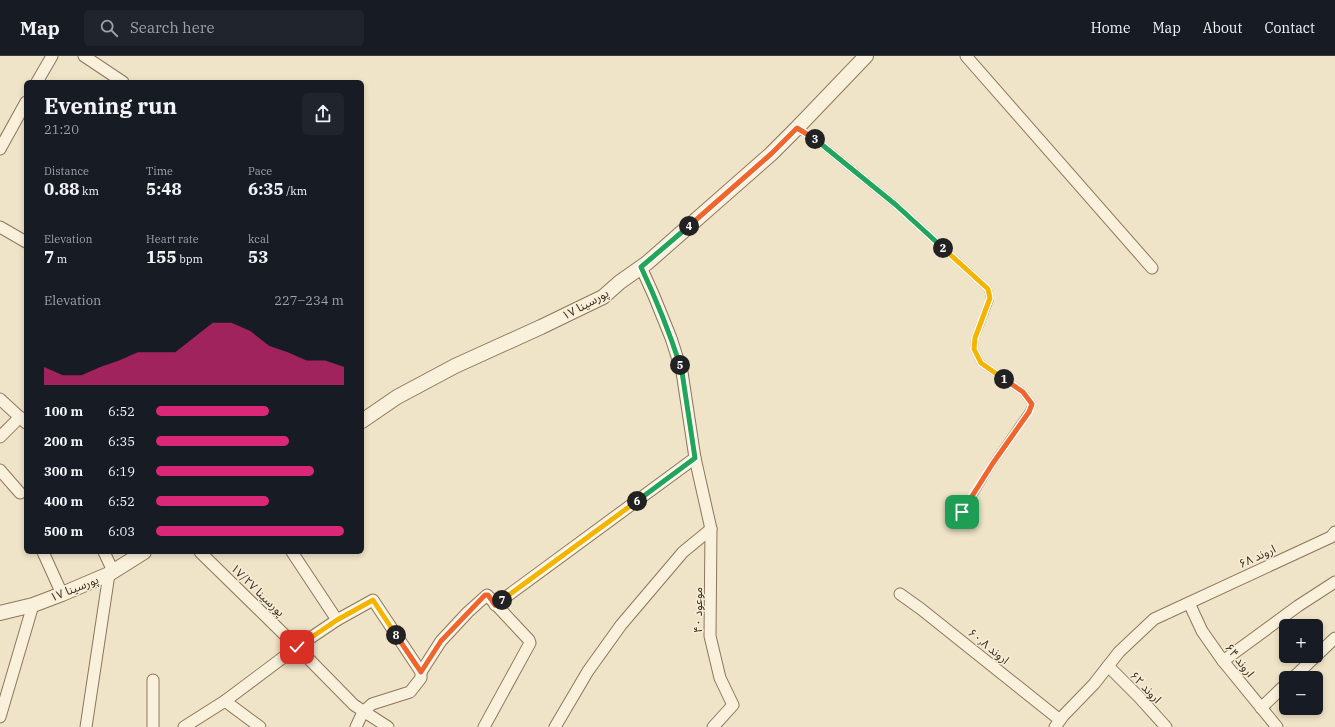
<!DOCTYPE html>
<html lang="en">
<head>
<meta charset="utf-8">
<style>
	body { margin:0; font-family:"IBM Plex Serif","Noto Sans Arabic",serif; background:#20242c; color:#f1f3f6; height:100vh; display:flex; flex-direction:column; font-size:15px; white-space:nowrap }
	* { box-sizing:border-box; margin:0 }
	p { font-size:13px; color:#9ea1a6 }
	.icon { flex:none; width:22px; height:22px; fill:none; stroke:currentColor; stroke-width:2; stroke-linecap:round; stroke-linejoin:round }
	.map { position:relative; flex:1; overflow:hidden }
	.side { position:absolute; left:24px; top:24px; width:340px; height:474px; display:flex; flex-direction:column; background:#171b24; border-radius:6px; box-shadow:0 2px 6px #0003 }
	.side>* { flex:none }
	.tools { position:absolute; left:1279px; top:563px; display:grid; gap:8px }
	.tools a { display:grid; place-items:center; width:44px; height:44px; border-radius:6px; background:#171b24; box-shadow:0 2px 6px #0003; font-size:20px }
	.pin { position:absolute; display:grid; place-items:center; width:34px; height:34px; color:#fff; margin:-17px; border-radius:8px; box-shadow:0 2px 6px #0006 }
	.km { position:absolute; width:20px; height:20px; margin:-10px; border-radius:50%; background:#222; color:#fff; font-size:11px; line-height:20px; text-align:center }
	.round { display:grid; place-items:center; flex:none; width:42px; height:42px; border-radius:6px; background:#20242c }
	.overview { display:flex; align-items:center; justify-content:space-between; height:68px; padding:0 20px }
	h1 { font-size:22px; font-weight:700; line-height:30px }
	.figures { display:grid; grid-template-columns:repeat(3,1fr); gap:6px; height:68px; padding:4px 20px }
	.figures div { display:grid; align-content:center }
	.figures b { font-size:17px; font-weight:700 }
	.figures small { font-size:11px; font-weight:400 }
	.figures p { font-size:11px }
	.chart { height:112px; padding:8px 20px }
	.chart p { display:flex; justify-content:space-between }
	.chart svg { width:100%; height:72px; margin-top:4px; fill:#db2777; opacity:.7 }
	ul { padding:0 20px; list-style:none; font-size:13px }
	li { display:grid; grid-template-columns:64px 48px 1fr; align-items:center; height:30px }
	li i { height:10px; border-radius:5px; background:#db2777 }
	header { display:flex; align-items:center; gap:24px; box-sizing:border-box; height:56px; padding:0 20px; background:#171b24; border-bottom:1px solid #363941 }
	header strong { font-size:19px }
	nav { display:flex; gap:22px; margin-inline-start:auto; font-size:14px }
	.search { width:280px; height:36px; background:#20242c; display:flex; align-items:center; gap:10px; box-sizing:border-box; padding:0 14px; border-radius:6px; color:#9ea1a6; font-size:15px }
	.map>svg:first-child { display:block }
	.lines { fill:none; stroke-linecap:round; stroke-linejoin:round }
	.service-casing { stroke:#8d765c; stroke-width:8 }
	.minor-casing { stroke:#8d765c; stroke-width:13 }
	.tertiary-casing { stroke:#8d765c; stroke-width:16 }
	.service { stroke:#faf1dc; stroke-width:5.5 }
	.minor { stroke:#faf1dc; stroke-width:11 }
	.tertiary { stroke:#faf1dc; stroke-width:14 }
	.split-1-casing { stroke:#fff; stroke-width:8 }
	.split-2-casing { stroke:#fff; stroke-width:8 }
	.split-3-casing { stroke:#fff; stroke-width:8 }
	.split-4-casing { stroke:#fff; stroke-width:8 }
	.split-5-casing { stroke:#fff; stroke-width:8 }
	.split-6-casing { stroke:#fff; stroke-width:8 }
	.split-7-casing { stroke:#fff; stroke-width:8 }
	.split-8-casing { stroke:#fff; stroke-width:8 }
	.split-9-casing { stroke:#fff; stroke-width:8 }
	.split-1 { stroke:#f0652b; stroke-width:5 }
	.split-2 { stroke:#f5b400; stroke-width:5 }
	.split-3 { stroke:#22a559; stroke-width:5 }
	.split-4 { stroke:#f0652b; stroke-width:5 }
	.split-5 { stroke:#22a559; stroke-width:5 }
	.split-6 { stroke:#22a559; stroke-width:5 }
	.split-7 { stroke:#f5b400; stroke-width:5 }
	.split-8 { stroke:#f0652b; stroke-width:5 }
	.split-9 { stroke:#f5b400; stroke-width:5 }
	.labels { text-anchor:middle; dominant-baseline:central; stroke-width:3; stroke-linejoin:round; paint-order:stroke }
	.street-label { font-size:12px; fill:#3d2e20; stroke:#f7eed8 }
</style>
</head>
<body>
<header>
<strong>Map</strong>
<div class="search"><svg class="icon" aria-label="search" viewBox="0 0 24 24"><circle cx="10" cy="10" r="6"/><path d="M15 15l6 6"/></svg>Search here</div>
<nav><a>Home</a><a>Map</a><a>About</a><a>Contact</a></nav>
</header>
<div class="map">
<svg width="1335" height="671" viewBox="0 0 1335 671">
	<rect width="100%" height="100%" fill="#f0e4c8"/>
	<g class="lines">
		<defs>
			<polyline id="service" points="797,72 815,83 896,149 988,233 990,243 975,282 974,293 981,307 1023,336 1032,348 1029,355 993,407 963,456"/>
			<g id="minor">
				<polyline points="84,0 123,26"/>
				<polyline points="966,0 1152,212"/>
				<polyline points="37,26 52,0"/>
				<polyline points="0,93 26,46"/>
				<polyline points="0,171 26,186"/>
				<polyline points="641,211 654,240 671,282 682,316 695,402 711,473 710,580 720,622 733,649 713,671"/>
				<polyline points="0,343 26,367"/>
				<polyline points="0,381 20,361"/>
				<polyline points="0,414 20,437"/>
				<polyline points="43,496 62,538"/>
				<polyline points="104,496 113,515"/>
				<polyline points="200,496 297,591 354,649 388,671"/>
				<polyline points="292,496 337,564"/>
				<polyline points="900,538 921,553 1060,664"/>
				<polyline points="1189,547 1202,575 1223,605 1277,671"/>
				<polyline points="495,549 695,402"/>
				<polyline points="1316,600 1335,582"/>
				<polyline points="1223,605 1298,550 1335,526"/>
				<polyline points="1108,610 1139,641 1166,671"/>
				<polyline points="1293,622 1316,600"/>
				<polyline points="225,645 260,671"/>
				<polyline points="1261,652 1286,628"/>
				<polyline points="0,661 33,549"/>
				<polyline points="86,671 109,518"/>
				<polyline points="153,671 153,624"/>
				<polyline points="184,671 225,645 297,591 337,564 373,544 421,616 441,585 468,556 487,539 529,584 530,587 484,671"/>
				<polyline points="356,671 363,656 372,648 410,636 421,622 421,616"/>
				<polyline points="555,671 588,615 621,569 683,496 711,473"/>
				<polyline points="1055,671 1063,660 1094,628 1119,596 1154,563 1331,481 1335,476"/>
			</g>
			<g id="tertiary">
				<polyline points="362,365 397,341 455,310 541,271 603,241 620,226 647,207 771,98 797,72 866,0"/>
				<polyline points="0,557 33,549 62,538 109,518 144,496"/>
			</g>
		</defs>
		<!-- service casing -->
		<use href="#service" class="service-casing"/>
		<!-- minor casing -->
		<use href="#minor" class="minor-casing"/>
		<!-- tertiary casing -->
		<use href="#tertiary" class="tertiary-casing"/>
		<!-- service -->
		<use href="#service" class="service"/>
		<!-- minor -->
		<use href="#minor" class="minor"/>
		<!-- tertiary -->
		<use href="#tertiary" class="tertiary"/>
	</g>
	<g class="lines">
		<defs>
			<polyline id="split-1" points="962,456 993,407 1029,356 1032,348 1023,336 1004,323"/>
			<polyline id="split-2" points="943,192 988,233 990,242 975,282 974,293 981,307 1004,323"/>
			<polyline id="split-3" points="815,83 896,149 943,192"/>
			<polyline id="split-4" points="689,170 771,98 797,72 815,83"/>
			<path id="split-5" d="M680 309C669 275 656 243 641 211L689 170"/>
			<polyline id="split-6" points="637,445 695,402 682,316 680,309"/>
			<polyline id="split-7" points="502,544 637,445"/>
			<polyline id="split-8" points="396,579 421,616 441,585 485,539 488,539 495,549 502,544"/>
			<polyline id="split-9" points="297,591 337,564 373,544 396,579"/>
		</defs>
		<!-- split-1 casing -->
		<use href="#split-1" class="split-1-casing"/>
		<!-- split-2 casing -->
		<use href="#split-2" class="split-2-casing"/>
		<!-- split-3 casing -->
		<use href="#split-3" class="split-3-casing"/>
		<!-- split-4 casing -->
		<use href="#split-4" class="split-4-casing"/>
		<!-- split-5 casing -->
		<use href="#split-5" class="split-5-casing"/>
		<!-- split-6 casing -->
		<use href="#split-6" class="split-6-casing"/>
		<!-- split-7 casing -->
		<use href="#split-7" class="split-7-casing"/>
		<!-- split-8 casing -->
		<use href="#split-8" class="split-8-casing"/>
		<!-- split-9 casing -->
		<use href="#split-9" class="split-9-casing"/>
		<!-- split-1 -->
		<use href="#split-1" class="split-1"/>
		<!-- split-2 -->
		<use href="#split-2" class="split-2"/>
		<!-- split-3 -->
		<use href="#split-3" class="split-3"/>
		<!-- split-4 -->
		<use href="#split-4" class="split-4"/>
		<!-- split-5 -->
		<use href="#split-5" class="split-5"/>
		<!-- split-6 -->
		<use href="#split-6" class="split-6"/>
		<!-- split-7 -->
		<use href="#split-7" class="split-7"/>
		<!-- split-8 -->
		<use href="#split-8" class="split-8"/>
		<!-- split-9 -->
		<use href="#split-9" class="split-9"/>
	</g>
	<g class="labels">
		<!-- street labels -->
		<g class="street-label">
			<text transform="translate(585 248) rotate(-29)">پورسینا ۱۷</text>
			<text transform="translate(1257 500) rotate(-25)">اروند ۶۸</text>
			<text transform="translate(74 532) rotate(-22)">پورسینا ۱۷</text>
			<text transform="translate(258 534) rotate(44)">پورسینا ۱۷/۲۷</text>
			<text transform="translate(697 554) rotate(-90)">موعود ۴۰</text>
			<text transform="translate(989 590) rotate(39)">اروند ۶۰٫۸</text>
			<text transform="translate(1240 604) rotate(52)">اروند ۶۴</text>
			<text transform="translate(1146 631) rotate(46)">اروند ۶۲</text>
		</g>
	</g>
</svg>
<div class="tools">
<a>+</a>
<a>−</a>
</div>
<div class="pin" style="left:962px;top:456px;background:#1e9e55"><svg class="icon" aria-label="arrive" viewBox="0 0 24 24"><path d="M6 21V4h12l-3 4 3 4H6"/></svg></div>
<div class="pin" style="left:297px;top:591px;background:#d93025"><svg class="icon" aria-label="check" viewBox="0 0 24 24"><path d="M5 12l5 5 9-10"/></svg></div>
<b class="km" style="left:1004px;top:323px">1</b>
<b class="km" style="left:943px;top:192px">2</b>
<b class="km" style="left:815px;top:83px">3</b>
<b class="km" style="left:689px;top:170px">4</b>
<b class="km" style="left:680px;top:309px">5</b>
<b class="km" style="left:637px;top:445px">6</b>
<b class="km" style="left:502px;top:544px">7</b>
<b class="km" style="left:396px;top:579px">8</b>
<section class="side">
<div class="overview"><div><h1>Evening run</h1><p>21:20</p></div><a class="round"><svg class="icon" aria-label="share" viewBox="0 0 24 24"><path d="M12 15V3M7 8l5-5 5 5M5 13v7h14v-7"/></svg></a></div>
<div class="figures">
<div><p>Distance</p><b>0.88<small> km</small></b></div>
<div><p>Time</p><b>5:48</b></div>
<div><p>Pace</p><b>6:35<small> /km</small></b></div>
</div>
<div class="figures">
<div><p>Elevation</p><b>7<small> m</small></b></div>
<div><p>Heart rate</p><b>155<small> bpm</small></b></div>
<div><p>kcal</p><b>53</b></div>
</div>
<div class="chart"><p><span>Elevation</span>227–234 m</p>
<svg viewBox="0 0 160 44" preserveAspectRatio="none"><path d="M0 44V33L10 38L20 38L30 33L40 29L50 24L60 24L70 24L80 15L90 6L100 6L110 11L120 20L130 24L140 29L150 29L160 33V44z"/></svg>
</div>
<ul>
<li><b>100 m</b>6:52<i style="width:60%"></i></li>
<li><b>200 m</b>6:35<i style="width:71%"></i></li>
<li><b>300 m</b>6:19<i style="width:84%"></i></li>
<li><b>400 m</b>6:52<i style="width:60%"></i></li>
<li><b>500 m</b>6:03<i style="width:100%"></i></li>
</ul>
</section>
</div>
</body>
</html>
